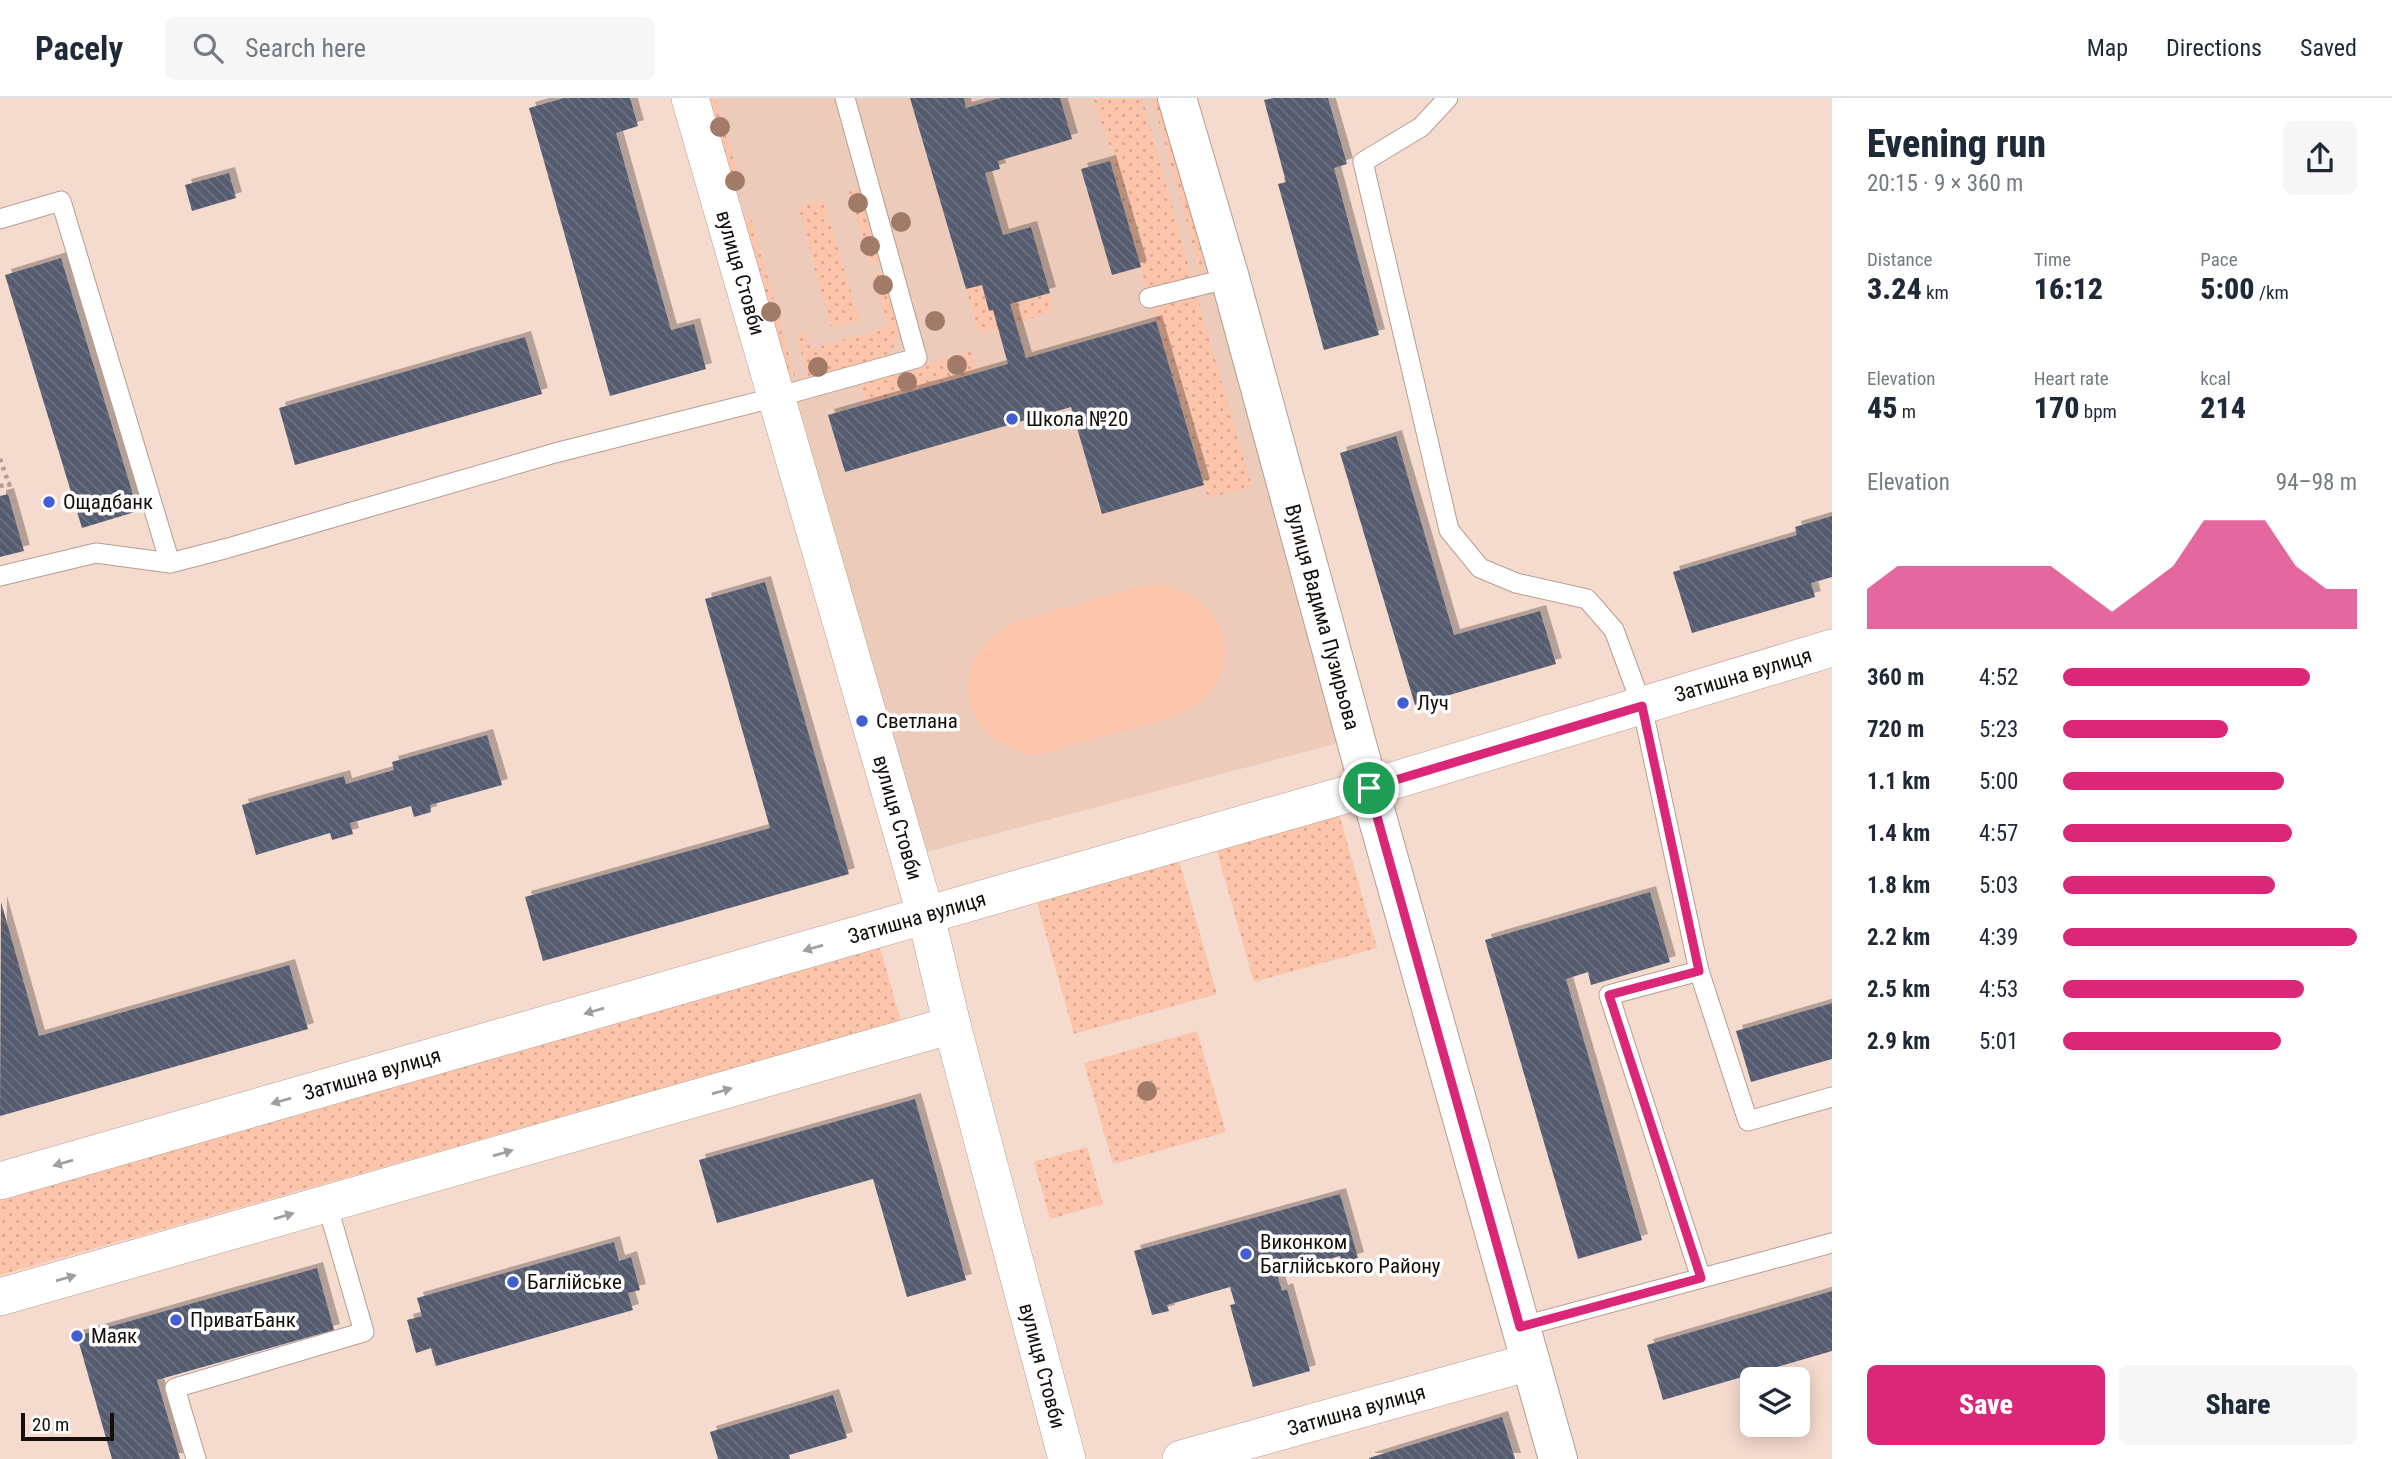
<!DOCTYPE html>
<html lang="en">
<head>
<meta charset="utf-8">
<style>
	body { margin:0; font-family:"Roboto Condensed",sans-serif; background:#f6f6f7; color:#1f2937; height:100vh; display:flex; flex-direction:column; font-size:26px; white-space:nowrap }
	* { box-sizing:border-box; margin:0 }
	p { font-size:23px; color:#747a83 }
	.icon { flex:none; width:38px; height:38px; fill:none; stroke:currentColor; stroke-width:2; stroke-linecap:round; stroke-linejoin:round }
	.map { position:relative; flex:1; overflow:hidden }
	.panel { display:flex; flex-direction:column; background:#fff; width:560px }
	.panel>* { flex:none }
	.controls { position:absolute; left:1740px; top:1269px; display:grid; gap:14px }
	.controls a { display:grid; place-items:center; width:70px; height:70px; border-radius:10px; background:#fff; box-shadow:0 4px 18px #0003; font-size:35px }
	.scale { position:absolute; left:21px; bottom:18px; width:93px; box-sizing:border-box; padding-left:7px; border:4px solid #150d09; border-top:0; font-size:19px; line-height:24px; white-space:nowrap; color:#150d09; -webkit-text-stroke:5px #fff; paint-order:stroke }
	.pin { position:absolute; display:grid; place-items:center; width:60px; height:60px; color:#fff; margin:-30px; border:4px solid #fff; border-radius:50%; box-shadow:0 2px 7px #0007 }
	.round { display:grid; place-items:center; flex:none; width:74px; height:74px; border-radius:10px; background:#f6f6f7 }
	.summary { display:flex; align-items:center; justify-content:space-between; height:119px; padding:0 35px }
	h1 { font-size:38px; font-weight:800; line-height:52px }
	.metrics { display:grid; grid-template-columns:repeat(3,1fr); gap:10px; height:119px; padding:7px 35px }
	.metrics div { display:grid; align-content:center }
	.metrics b { font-size:30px; font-weight:800 }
	.metrics small { font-size:19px; font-weight:400 }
	.metrics p { font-size:19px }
	.chart { height:196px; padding:14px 35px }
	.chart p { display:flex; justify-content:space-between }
	.chart svg { width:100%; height:126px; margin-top:7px; fill:#db2777; opacity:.7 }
	.primary-button { display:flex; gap:14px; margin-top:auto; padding:14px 35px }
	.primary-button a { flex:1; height:80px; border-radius:10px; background:#db2777; color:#fff; font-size:28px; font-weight:800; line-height:80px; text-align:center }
	.primary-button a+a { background:#f6f6f7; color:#1f2937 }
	ul { padding:0 35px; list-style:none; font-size:23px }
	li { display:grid; grid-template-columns:112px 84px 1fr; align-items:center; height:52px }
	li i { height:18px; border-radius:9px; background:#db2777 }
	header { display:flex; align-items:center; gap:42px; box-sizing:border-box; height:98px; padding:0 35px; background:#fff; border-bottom:2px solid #e0e1e3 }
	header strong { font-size:33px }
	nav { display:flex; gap:38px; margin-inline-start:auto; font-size:24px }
	.search { width:490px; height:63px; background:#f6f6f7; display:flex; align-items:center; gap:18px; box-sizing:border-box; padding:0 24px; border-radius:10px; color:#747a83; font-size:26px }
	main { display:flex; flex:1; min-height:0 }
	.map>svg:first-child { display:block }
	.built { fill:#edcbbb }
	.grass { fill:url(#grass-dots) }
	.green { fill:#fcc4aa }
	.building { fill:url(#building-back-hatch); filter:url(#shadow) }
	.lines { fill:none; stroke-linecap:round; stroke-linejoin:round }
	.lane-casing { stroke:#b69e92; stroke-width:21 }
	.street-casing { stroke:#b69e92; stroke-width:38 }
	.secondary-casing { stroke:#b69e92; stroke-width:40 }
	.path { stroke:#b09b92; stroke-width:4.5; stroke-dasharray:3.5 5; stroke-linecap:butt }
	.lane { stroke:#fff; stroke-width:19 }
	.street { stroke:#fff; stroke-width:37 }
	.secondary { stroke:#fff; stroke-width:38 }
	.tree { fill:#a17b67 }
	.oneway { fill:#a19e9d }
	.route-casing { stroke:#fff; stroke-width:14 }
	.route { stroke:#db2777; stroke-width:9 }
	.poi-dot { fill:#435ed1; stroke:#fff; stroke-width:2.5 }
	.labels { text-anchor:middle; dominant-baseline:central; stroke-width:7; stroke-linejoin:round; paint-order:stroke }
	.street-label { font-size:21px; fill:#150d09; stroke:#fff }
	.poi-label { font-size:21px; fill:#150d09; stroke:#fff; text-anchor:start }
</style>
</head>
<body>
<header>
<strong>Pacely</strong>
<div class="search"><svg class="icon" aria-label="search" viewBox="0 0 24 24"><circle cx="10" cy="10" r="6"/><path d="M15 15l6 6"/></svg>Search here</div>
<nav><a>Map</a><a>Directions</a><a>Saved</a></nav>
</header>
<main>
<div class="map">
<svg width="1832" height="1361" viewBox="0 0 1832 1361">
	<defs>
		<pattern id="grass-dots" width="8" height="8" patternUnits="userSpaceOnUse" patternTransform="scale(1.75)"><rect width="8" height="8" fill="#fcc4aa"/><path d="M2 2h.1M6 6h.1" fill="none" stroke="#d7a791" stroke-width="1.8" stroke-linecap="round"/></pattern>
		<pattern id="building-back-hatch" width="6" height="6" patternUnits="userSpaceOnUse" patternTransform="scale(1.75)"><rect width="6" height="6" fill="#555c70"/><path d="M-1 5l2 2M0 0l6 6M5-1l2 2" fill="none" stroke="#6e7281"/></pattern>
		<filter id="shadow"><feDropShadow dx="6" dy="-6" stdDeviation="0" flood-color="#0004"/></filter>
	</defs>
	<rect width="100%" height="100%" fill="#f5dace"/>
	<!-- built -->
	<polygon class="built" points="672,0 1168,0 1350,642 892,763"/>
	<!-- grass -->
	<g class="grass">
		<polygon points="705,0 716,0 741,86 730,89"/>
		<polygon points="1093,0 1142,0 1193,183 1147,192 1110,63 1114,61"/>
		<polygon points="1152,0 1162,0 1205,163 1201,176"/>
		<polygon points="861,88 882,162 870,166 849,93"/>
		<polygon points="824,102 859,222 831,230 798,109"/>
		<polygon points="751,119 795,278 784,273 740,122"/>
		<polygon points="885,174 897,216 899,233 895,248 883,260 809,281 796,237 806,234 811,251 889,229 873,177"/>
		<polygon points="982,187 989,212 993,212 998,231 979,235 966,191"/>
		<polygon points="1050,195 1054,212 1016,226 1010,206"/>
		<polygon points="1197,198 1252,389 1208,400 1152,210"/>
		<polygon points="971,253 977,274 866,306 861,285"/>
		<polygon points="1339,716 1377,850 1254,884 1216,750"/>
		<polygon points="1179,762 1217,896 1074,936 1036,801"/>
		<polygon points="880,850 901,923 0,1177 0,1098"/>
		<polygon points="1197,933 1226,1034 1113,1066 1084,965"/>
		<polygon points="1087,1049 1103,1106 1050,1121 1034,1064"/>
	</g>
	<!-- green -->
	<path class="green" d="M1155 486C1237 496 1251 588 1175 619L1037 657C956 647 942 557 1017 523L1138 489Z"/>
	<!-- building -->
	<g class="building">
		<polygon points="564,0 630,0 638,28 616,35 671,232 694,226 706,271 610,298 529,10"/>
		<polygon points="910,0 964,0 966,10 1000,0 1060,0 1072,41 998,63 1000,71 985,75 1003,137 1031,129 1050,195 1010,206 1026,260 1156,223 1204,387 1102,416 1071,309 845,374 828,317 1008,266 993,212 989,213 982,187 966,191"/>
		<polygon points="1273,0 1328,0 1347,66 1334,70 1379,237 1324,252 1278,86 1286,84 1264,2"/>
		<polygon points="1110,63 1141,169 1112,177 1081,71"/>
		<polygon points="229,75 236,100 192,113 185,87"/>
		<polygon points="61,160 138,413 82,430 5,177"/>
		<polygon points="525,239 542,296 295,367 279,310"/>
		<polygon points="1396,338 1454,537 1540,513 1556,566 1415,607 1340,355"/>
		<polygon points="8,396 24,453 0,459 0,398"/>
		<polygon points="1832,418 1832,479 1811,485 1815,499 1692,535 1673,474 1797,437 1795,429"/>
		<polygon points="765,484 849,776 543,863 525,799 770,730 705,501"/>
		<polygon points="487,637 502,687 430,707 431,714 414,719 411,708 350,725 353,736 332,742 330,735 256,757 242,707 344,678 346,686 394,672 392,664"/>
		<polygon points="1650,794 1670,864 1591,887 1588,874 1566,881 1642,1142 1578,1161 1485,842"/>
		<polygon points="1,804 39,938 289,867 308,931 0,1018"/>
		<polygon points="1832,905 1832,961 1751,984 1736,933"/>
		<polygon points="915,1001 966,1182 907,1199 873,1081 717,1125 699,1062"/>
		<polygon points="1340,1096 1358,1160 1342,1165 1340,1158 1277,1176 1282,1193 1287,1191 1310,1273 1253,1289 1230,1207 1235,1206 1230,1189 1167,1207 1169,1213 1152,1217 1134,1153"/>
		<polygon points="614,1144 619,1163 631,1159 640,1192 628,1195 633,1212 436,1268 431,1250 416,1255 407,1222 422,1218 417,1200"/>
		<polygon points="317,1170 334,1232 157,1282 180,1361 112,1361 77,1238"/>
		<polygon points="1832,1193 1832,1253 1663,1302 1647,1247"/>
		<polygon points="833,1297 847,1340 789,1357 790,1361 718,1361 710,1334"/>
		<polygon points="1502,1319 1515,1361 1369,1361 1369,1360"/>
	</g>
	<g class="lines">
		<defs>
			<g id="lane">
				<polyline points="1448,0 1421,29 1363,64 1449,432 1480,470 1516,485 1587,501 1614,532 1642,608 1699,873 1748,1023 1832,999"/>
				<polyline points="0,121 61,103 170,465"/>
				<polyline points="1149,200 1230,180"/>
				<polyline points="0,478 96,455 170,465 228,450 555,355 777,299 917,260 845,0"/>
				<polyline points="1699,873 1609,897 1701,1180"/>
				<polyline points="1520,1229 1832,1145"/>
				<polyline points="196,1361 175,1290 364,1234 327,1106"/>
			</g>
			<g id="street">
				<path id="s1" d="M690 0 926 818 952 927 1067 1361"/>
				<path id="s2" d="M0 1083 1369 690 1832 550"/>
				<polyline points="0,1199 952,927"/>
				<path id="s3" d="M1181 1361 1530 1264"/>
			</g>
			<g id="secondary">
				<path id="s4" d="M1177 0 1230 180 1369 690 1558 1361"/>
			</g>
		</defs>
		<!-- lane casing -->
		<use href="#lane" class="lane-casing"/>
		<!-- street casing -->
		<use href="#street" class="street-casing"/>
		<!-- secondary casing -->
		<use href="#secondary" class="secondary-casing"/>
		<!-- path -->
		<g class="path">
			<polyline points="0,361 9,386"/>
			<polyline points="0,388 9,386 27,447"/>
		</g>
		<!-- lane -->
		<use href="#lane" class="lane"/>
		<!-- street -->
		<use href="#street" class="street"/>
		<!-- secondary -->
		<use href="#secondary" class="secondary"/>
	</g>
	<!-- trees -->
	<g class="tree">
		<circle cx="720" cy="29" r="10"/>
		<circle cx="735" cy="83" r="10"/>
		<circle cx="858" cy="105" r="10"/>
		<circle cx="901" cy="124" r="10"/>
		<circle cx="870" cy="148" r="10"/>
		<circle cx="883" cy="187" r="10"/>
		<circle cx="771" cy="214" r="10"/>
		<circle cx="935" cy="223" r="10"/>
		<circle cx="957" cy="267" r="10"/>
		<circle cx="818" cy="269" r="10"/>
		<circle cx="907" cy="284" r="10"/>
		<circle cx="1147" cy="993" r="10"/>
	</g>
	<!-- one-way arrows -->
	<defs><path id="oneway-solid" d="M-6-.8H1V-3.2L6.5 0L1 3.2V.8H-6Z" transform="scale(1.75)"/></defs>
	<g class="oneway">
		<use href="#oneway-solid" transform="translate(813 850) rotate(164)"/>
		<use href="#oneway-solid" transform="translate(594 913) rotate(164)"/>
		<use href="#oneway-solid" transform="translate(722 993) rotate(-16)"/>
		<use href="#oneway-solid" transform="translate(281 1003) rotate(164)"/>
		<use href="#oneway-solid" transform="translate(503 1055) rotate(-16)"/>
		<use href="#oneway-solid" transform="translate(63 1065) rotate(164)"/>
		<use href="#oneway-solid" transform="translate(284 1118) rotate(-16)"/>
		<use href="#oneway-solid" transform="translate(66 1180) rotate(-16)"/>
	</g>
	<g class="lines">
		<defs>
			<polygon id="route" points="1642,608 1699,873 1609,897 1701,1180 1520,1229 1369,690"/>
		</defs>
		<!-- route casing -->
		<use href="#route" class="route-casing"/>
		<!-- route -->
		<use href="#route" class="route"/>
	</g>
	<!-- markers -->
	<g class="poi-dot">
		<circle cx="1012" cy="321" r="7"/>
		<circle cx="49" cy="404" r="7"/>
		<circle cx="1403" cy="605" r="7"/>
		<circle cx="862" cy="623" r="7"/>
		<circle cx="1246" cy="1156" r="7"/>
		<circle cx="513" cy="1184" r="7"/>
		<circle cx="176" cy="1222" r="7"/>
		<circle cx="77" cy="1238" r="7"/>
	</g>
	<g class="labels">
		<!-- street labels -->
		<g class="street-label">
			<text stroke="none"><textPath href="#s1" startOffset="182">вулиця Стовби</textPath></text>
			<text stroke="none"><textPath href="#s4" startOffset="539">Вулиця Вадима Пузирьова</textPath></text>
			<text stroke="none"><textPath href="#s2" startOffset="1815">Затишна вулиця</textPath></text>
			<text stroke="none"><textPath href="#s1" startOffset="749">вулиця Стовби</textPath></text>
			<text stroke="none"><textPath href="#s2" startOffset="954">Затишна вулиця</textPath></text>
			<text stroke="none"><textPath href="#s2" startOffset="387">Затишна вулиця</textPath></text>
			<text stroke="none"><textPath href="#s1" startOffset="1316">вулиця Стовби</textPath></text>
			<text stroke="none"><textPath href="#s3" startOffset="182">Затишна вулиця</textPath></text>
		</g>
		<!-- poi labels -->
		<g class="poi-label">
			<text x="1026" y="321">Школа №20</text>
			<text x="63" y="404">Ощадбанк</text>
			<text x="1417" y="605">Луч</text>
			<text x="876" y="623">Светлана</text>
			<text x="1260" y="1144">Виконком<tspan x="1260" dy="24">Баглійського Району</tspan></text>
			<text x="527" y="1184">Баглійське</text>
			<text x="190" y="1222">ПриватБанк</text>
			<text x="91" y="1238">Маяк</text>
		</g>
	</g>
</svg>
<div class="controls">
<a><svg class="icon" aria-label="layers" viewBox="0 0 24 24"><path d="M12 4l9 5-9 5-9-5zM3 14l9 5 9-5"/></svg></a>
</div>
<div class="scale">20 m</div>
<div class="pin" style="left:1369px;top:690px;background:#1e9e55"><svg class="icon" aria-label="arrive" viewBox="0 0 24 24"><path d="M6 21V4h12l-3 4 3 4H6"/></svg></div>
</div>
<section class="panel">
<div class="summary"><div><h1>Evening run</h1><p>20:15 · 9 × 360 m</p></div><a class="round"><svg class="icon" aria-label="share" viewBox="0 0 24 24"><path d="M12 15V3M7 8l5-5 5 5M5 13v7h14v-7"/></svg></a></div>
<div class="metrics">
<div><p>Distance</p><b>3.24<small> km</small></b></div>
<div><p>Time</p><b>16:12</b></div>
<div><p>Pace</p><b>5:00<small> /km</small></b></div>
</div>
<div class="metrics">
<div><p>Elevation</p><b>45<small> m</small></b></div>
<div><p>Heart rate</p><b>170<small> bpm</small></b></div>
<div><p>kcal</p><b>214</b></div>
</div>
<div class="chart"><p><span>Elevation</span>94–98 m</p>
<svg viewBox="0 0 160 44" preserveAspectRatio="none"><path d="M0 44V30L10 22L20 22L30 22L40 22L50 22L60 22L70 30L80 38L90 30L100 22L110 6L120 6L130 6L140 22L150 30L160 30V44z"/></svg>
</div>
<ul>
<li><b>360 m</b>4:52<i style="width:84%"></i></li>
<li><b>720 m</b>5:23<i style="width:56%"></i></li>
<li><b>1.1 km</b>5:00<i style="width:75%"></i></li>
<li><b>1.4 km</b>4:57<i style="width:78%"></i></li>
<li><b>1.8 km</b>5:03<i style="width:72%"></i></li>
<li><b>2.2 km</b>4:39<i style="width:100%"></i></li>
<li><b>2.5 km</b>4:53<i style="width:82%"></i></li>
<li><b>2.9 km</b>5:01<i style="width:74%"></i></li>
</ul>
<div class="primary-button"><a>Save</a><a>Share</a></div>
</section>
</main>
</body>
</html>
